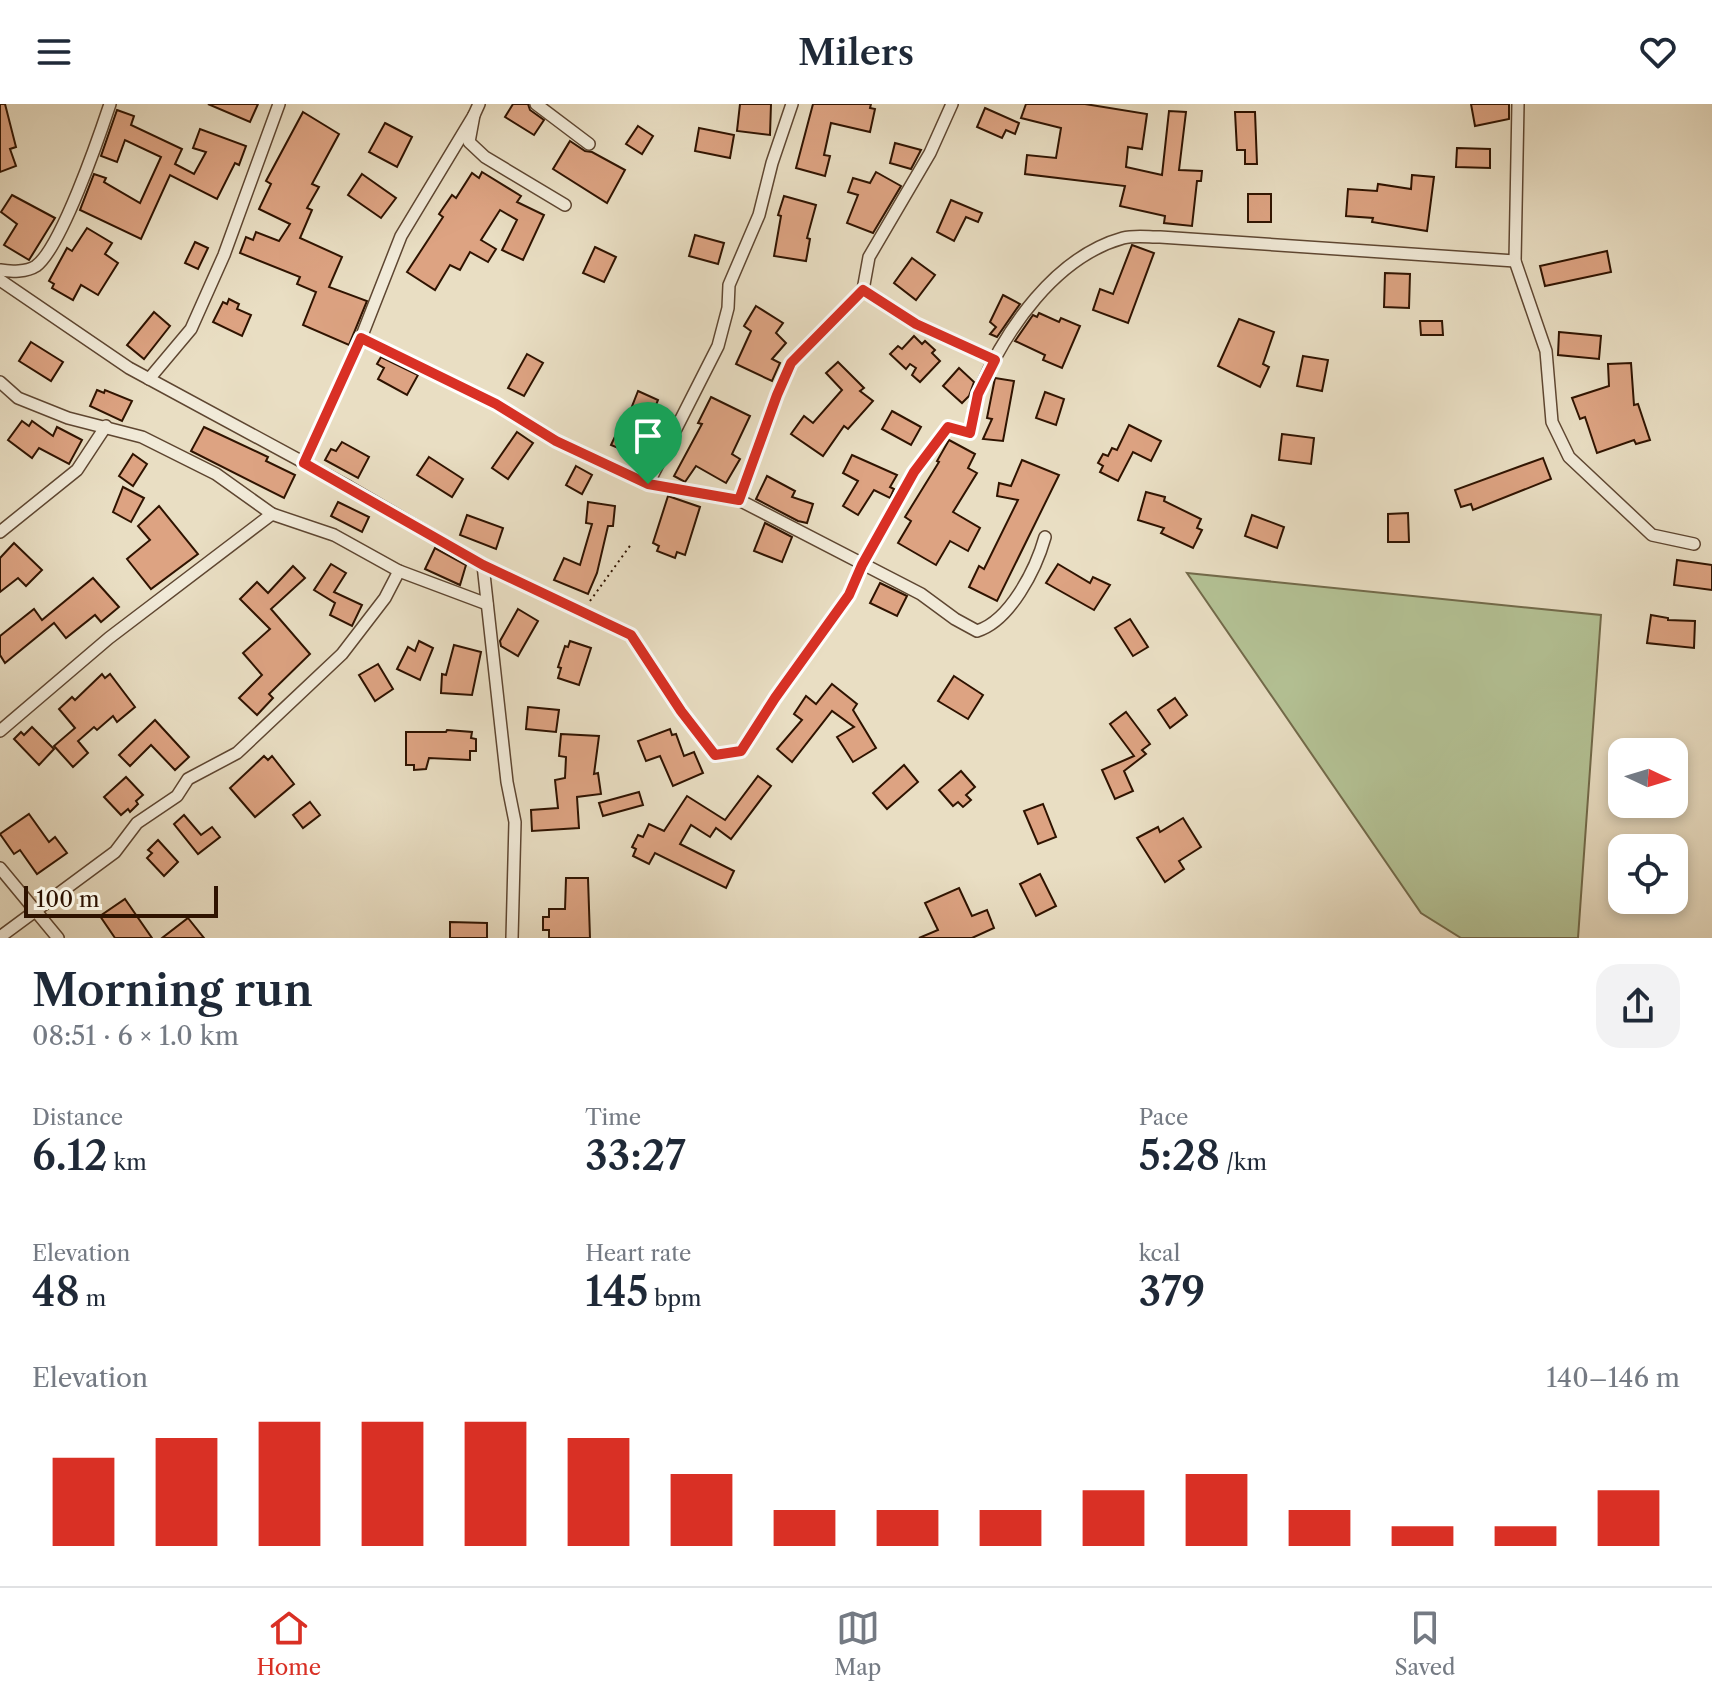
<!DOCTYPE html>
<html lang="en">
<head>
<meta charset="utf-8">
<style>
	body { margin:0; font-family:"Libre Caslon Text",serif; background:#f2f2f3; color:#1f2937; height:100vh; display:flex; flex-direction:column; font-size:30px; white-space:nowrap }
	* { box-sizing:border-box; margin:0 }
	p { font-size:26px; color:#747a83 }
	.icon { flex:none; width:44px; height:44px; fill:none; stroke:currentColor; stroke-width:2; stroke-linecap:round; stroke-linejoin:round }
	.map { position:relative; height:834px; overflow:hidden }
	.drawer { display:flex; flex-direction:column; background:#fff; flex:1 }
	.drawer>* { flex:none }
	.needle { width:52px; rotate:94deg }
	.fabs { position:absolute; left:1608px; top:634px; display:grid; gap:16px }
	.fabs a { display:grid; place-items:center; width:80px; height:80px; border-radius:16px; background:#fff; box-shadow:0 4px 12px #0003; font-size:40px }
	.scale { position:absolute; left:24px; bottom:20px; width:194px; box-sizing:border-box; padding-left:8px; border:4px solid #2f1300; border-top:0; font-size:22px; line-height:28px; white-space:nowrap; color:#2f1300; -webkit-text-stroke:6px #f1ead8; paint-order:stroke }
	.pin { position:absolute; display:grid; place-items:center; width:68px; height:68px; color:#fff; margin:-82px -34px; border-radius:50% 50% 50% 0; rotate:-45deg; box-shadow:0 0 8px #0007 }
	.pin .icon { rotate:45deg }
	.round { display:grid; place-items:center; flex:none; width:84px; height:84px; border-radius:24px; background:#f2f2f3 }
	.headline { display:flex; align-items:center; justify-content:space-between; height:136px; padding:0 32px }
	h1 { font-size:44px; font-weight:600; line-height:60px }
	.stats { display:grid; grid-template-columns:repeat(3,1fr); gap:12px; height:136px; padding:8px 32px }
	.stats div { display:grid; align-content:center }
	.stats b { font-size:40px; font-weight:600 }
	.stats small { font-size:22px; font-weight:400 }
	.stats p { font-size:22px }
	.chart { height:224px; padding:16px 32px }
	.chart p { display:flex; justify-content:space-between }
	.chart svg { width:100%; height:144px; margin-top:8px; stroke:#d93025; stroke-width:6 }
	header { display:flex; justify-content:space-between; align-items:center; height:104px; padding:0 32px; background:#fff; font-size:36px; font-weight:600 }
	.menu { display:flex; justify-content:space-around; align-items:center; height:112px; border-top:2px solid #e0e1e3; background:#fff; font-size:22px; color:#747a83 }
	.menu a { display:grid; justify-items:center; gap:4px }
	.menu .on { color:#d93025 }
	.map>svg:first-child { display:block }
	.green { fill:#b4c295; stroke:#726a4a; stroke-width:2 }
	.building { fill:#dda382; stroke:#2f1300; stroke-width:2 }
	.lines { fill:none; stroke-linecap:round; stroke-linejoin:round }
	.minor-casing { stroke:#5e4631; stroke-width:14 }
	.path { stroke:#2f1300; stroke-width:2; stroke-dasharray:2 4; stroke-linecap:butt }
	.minor { stroke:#f1ead8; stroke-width:11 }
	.route-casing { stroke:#fff; stroke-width:16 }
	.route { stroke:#d93025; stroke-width:10 }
</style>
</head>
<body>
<header><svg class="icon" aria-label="menu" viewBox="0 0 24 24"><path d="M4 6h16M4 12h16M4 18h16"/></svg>Milers<svg class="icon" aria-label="heart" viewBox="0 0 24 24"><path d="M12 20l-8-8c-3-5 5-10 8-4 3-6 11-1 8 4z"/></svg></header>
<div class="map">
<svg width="1712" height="834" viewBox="0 0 1712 834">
	<rect width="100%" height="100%" fill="#e9dec3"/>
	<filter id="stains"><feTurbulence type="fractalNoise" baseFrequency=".0025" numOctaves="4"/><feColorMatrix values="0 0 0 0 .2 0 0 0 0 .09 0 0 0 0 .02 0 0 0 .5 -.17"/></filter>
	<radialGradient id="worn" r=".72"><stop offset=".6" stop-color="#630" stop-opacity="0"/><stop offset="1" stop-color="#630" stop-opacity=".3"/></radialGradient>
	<!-- green -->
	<polygon class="green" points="1187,469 1601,511 1578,834 1461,834 1421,809"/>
	<!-- building -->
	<g class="building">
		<polygon points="0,0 5,0 16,43 10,45 16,62 0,68"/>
		<polygon points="208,0 258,0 250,18"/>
		<polygon points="513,0 528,0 530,6 544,16 534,31 505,13"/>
		<polygon points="740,0 771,0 770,31 737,27"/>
		<polygon points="813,0 871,0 870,4 875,5 870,28 831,19 824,51 830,52 825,72 796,64"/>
		<polygon points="1026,0 1085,0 1147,10 1142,45 1128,43 1126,63 1162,71 1169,7 1186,8 1179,66 1202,67 1201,77 1197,77 1192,122 1164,119 1165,112 1120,102 1125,82 1025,70 1027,51 1056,54 1061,24 1021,14"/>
		<polygon points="1471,0 1509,0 1509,15 1475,22"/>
		<polygon points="985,4 1019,19 1015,30 1006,26 1002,34 977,23"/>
		<polygon points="117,6 134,12 131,21 182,45 175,60 194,70 206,48 193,44 200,25 246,42 239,61 235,59 217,95 170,71 141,135 80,106 94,70 106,74 104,78 140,99 161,53 125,36 117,58 101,52"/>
		<polygon points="303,8 339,30 312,80 319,83 307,104 312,106 300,134 342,153 329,183 367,197 349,241 303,221 316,188 297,180 300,173 240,149 246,133 253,136 256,128 279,137 290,120 259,105 271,80 266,77"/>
		<polygon points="1235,8 1255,8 1257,60 1245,60 1245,46 1237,46"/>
		<polygon points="385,19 412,33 397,63 369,48"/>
		<polygon points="638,22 653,32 642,50 626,40"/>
		<polygon points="699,24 734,31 730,54 695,47"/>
		<polygon points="570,37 585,47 592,48 625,66 607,99 553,65"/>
		<polygon points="895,39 921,46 911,65 890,59"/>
		<polygon points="1457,44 1490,45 1490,64 1456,63"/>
		<polygon points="482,68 521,92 517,98 544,111 523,156 502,146 517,116 500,106 481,136 496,145 488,158 470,148 460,166 450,161 435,186 407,168 443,113 439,110 452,91 456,94 472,69 479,74"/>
		<polygon points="876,68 901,82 873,129 847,119 858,91 848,88 853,74 870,79"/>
		<polygon points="362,70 396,94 381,114 348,91"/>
		<polygon points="1412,71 1434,73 1427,127 1372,118 1373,114 1346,112 1348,85 1377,87 1378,80 1411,85"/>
		<rect x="1248" y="90" width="23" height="28"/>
		<polygon points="12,91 55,114 29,156 4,141 17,120 1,108"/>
		<polygon points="784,92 816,101 807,134 810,135 806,157 774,152 781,112 778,111"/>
		<polygon points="951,96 982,109 978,118 966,113 954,137 937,128"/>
		<polygon points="87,124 112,139 105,150 118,159 98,191 81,181 73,196 52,184 54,180 49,177 67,144 72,147"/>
		<polygon points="695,131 724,139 718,160 689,152"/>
		<polygon points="195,138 208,144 198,165 185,159"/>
		<polygon points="1132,141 1154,149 1128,219 1093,206 1100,185 1113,190"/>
		<polygon points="595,143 616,153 604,178 583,169"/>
		<polygon points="1607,147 1611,168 1545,182 1540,162"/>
		<polygon points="912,154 935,171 916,196 894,179"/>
		<polygon points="1385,169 1410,170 1409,204 1384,203"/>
		<polygon points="1003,191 1020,200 997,233 990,230 996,223 990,218"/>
		<polygon points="229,195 239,200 237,205 251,211 242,232 213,218 223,198 227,200"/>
		<polygon points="756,202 783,219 776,229 786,239 772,255 780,259 772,277 736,260 751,227 744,222"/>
		<polygon points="154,208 170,222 144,255 127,241"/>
		<polygon points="1039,209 1059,218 1061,214 1080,222 1062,264 1043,256 1045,251 1015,237 1033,211 1037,213"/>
		<polygon points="1239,215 1274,228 1263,260 1269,263 1260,283 1218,262"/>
		<polygon points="1420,217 1442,217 1443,231 1421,231"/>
		<polygon points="1559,228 1601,232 1599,255 1558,251"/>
		<polygon points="914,232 922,240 925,237 935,246 932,249 940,257 920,278 912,271 916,264 910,260 906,265 890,250 898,242 902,245"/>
		<polygon points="31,238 63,258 51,277 19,257"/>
		<polygon points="527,250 543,259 524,292 508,284"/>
		<polygon points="1303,252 1328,256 1322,287 1297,282"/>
		<polygon points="381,253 418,271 407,291 378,275 384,264 377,260"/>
		<polygon points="838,258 864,284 860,287 873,297 848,325 844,322 823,352 791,330 804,312 813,319 842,286 826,269"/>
		<polygon points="1631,259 1634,301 1638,300 1650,336 1636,340 1634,336 1597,349 1585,313 1580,315 1572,294 1609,282 1608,260"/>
		<polygon points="959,264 974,278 969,292 962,299 943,282"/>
		<polygon points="995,274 1014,277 1003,337 983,335 992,315 987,314"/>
		<polygon points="97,286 104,289 105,286 132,297 122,317 90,302"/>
		<polygon points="638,287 658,296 651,313 631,305"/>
		<polygon points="1045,288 1064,295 1056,321 1036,314"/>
		<polygon points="711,293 750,312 732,350 740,355 726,379 696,362 685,378 674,372 702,320 698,319"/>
		<polygon points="892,307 921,323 911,341 882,325"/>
		<polygon points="649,315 666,322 662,334 644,328"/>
		<polygon points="22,317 29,322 32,317 53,332 57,323 82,336 69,360 39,344 32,354 8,336"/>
		<polygon points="1129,321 1161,337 1151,357 1133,348 1118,377 1100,368 1103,362 1098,359 1103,350 1108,352 1112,344 1117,346"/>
		<polygon points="620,322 643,332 635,351 611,341"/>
		<polygon points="204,323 268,353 266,357 295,371 284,394 191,347"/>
		<polygon points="517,328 533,339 508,375 492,364"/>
		<polygon points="1282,330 1314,334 1311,360 1279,356"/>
		<polygon points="949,336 975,350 968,364 977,369 953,408 980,424 968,447 950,437 936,461 898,439 911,417 905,413 939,358 937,357"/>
		<polygon points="342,338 369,353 358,374 325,356 331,345 336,347"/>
		<polygon points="133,350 147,360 133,382 119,372"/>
		<polygon points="852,351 897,371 890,383 894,385 890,394 874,386 858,411 843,402 858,377 843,369"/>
		<polygon points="429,353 463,375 452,393 417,371"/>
		<polygon points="1543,354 1551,375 1473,406 1471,400 1461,403 1455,386"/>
		<polygon points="1022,356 1059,371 997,497 969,483 979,462 984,465 1018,396 997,392 999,379 1011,382"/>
		<polygon points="576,362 592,371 582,390 566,381"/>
		<polygon points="767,372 795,387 792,393 813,400 807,419 798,417 756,395"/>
		<polygon points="123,383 144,394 131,418 113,408"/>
		<polygon points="1146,388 1165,393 1164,397 1201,415 1197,424 1202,426 1193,444 1161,429 1164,424 1138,416"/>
		<polygon points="668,392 700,403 685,451 677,448 675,454 657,447 659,442 653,439"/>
		<polygon points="338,398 369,413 362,428 331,412"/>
		<polygon points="588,398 615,402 613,422 608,422 597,469 588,490 554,476 564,454 580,461 592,420 586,419"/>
		<polygon points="159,402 198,450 151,485 127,455 150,436 138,422"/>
		<polygon points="1408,409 1409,438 1388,438 1388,410"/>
		<polygon points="467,411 503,424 496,445 460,431"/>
		<polygon points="1252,411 1284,423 1277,444 1245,432"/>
		<polygon points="765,419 792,433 782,458 754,447"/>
		<polygon points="14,439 42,466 26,482 18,474 0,488 0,454"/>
		<polygon points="435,444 466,461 460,481 425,465"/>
		<polygon points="1677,456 1712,461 1712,486 1674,481"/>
		<polygon points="331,460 346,469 334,488 362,501 352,522 330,511 335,499 314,486"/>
		<polygon points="1058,460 1090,479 1093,473 1110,481 1094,506 1046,479"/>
		<polygon points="293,462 305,474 271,505 310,550 269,590 273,594 257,611 239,594 262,571 243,549 270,525 240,495 257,478 268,489"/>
		<polygon points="93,474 119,503 101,518 95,511 66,534 54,519 5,559 0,551 0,532 34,505 42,516"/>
		<polygon points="880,479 907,492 897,512 870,499"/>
		<polygon points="518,505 538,517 518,552 501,542 500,537"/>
		<polygon points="1651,511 1668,514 1668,516 1695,517 1694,544 1647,539"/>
		<polygon points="1130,515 1148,543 1133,552 1115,524"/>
		<polygon points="419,537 433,544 420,576 397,565 408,543 415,547"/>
		<polygon points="570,537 591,544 579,581 558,574 561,564 558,563 565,542 568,543"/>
		<polygon points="454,541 481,548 472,591 441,589 442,570 446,571"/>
		<polygon points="378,560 393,585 375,597 359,571"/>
		<polygon points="102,570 105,574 110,570 135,603 117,618 113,612 97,626 94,623 78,637 88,649 73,663 54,642 75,624 59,605 72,593 75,596"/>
		<polygon points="954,572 983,591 968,615 938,597"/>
		<polygon points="832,580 857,600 853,606 876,644 853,658 837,633 854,623 832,607 792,658 777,645 802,616 794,610 806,592 816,600"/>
		<polygon points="1175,594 1187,611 1170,624 1158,606"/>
		<polygon points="528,603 559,606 556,628 526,625"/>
		<polygon points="1126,608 1150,640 1142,646 1146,650 1124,667 1133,687 1115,695 1102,666 1134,652 1110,620"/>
		<polygon points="155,616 189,653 175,666 151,641 130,662 119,651"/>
		<polygon points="32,623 54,645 39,661 14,635 21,628 24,631"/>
		<polygon points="670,625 672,631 676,630 684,652 694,648 703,669 673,682 660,652 646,657 638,637"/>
		<polygon points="447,626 472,628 471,634 476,635 476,647 470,647 470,656 429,654 426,665 414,666 414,661 406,661 406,628 446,628"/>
		<polygon points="561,630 599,632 594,670 598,669 601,690 577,693 579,724 532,727 531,706 558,704 555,676 565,674 566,653 559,652"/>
		<polygon points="264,652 268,656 272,652 294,680 255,713 230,684"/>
		<polygon points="904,661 918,678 887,705 873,689"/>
		<polygon points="961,667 975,683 966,691 971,696 963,703 958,698 953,702 939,686"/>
		<polygon points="758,672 771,682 731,735 716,724 710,733 691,721 680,740 734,767 726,784 655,749 649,760 633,752 636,745 632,743 638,731 643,733 649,720 664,727 687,692 725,716"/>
		<polygon points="126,673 143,691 136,697 138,700 130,708 128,705 121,711 104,693"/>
		<polygon points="639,688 643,701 603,712 599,699"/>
		<polygon points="310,698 320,711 303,724 293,711"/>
		<polygon points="1043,700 1056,733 1038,740 1024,707"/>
		<polygon points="29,710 49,738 55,733 67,749 37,770 20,746 14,750 0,730"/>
		<polygon points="184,711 201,731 212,723 220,733 198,750 174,720"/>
		<polygon points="1183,714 1201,743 1179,757 1184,765 1165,778 1137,734 1158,723 1160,728"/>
		<polygon points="158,736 178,758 164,772 147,754 152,749 148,746"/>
		<polygon points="1040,770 1056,802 1036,812 1020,780"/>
		<polygon points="566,774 588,774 590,834 549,834 549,826 543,826 543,813 549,813 549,805 565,805"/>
		<polygon points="959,784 972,812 987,806 994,824 972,834 919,834 938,826 925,799"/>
		<polygon points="125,795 152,834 115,834 100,812"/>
		<polygon points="188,814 204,834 162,834"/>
		<polygon points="450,818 487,819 487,834 450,834"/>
	</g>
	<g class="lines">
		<defs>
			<g id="minor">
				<polyline points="479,0 474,11 469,38 485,53 565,101"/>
				<polyline points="536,0 589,40"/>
				<polyline points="1518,0 1515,157 1546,247 1552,318 1569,353 1652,431 1694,440"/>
				<path d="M0 166C11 168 27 168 36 162 61 144 99 33 110 0"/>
				<path d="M0 176 129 264 349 383 483 461 631 531 681 607 715 651 741 647 775 594 849 491 862 461 914 368 948 323 970 329C973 316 974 300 979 287 1006 225 1055 153 1123 134 1134 131 1148 133 1160 133L1515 157"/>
				<polyline points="863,186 916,220 995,256"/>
				<path d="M361 234 496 300 556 337 648 380 739 396 921 490 955 515 977 527C1010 517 1036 465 1045 433"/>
				<polyline points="149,275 191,225 224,151 279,0"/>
				<polyline points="0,278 18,294 68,314 142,333 216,370 272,410 334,431 399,467 487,500"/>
				<polyline points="304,359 361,234 401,132 474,11"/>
				<polyline points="648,380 718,242 728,204 729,181 759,111 772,59 792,0"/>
				<polyline points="739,396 777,291 791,259 863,186 869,153 930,49 952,0"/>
				<polyline points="0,428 77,366 106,322"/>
				<polyline points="483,461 507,678 515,718 512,834"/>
				<polyline points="0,627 109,534 272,410"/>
				<polyline points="0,764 58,834"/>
				<polyline points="0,833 115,748 137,719 177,692 188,675 237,649 342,550 385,494 399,467"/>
			</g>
		</defs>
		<!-- minor casing -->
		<use href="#minor" class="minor-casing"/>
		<!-- path -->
		<polyline class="path" points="590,497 632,439"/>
		<!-- minor -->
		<use href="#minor" class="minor"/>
	</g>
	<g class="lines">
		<defs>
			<polygon id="route" points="863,186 916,220 995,256 978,290 970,329 948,323 914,368 862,461 849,491 775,594 741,647 715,651 681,607 631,531 483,461 304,359 361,234 496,300 556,337 648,380 739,396 777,291 791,259"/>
		</defs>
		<!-- route casing -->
		<use href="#route" class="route-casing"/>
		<!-- route -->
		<use href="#route" class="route"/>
	</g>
	<rect width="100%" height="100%" filter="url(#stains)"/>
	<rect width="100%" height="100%" fill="url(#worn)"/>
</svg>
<div class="fabs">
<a><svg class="needle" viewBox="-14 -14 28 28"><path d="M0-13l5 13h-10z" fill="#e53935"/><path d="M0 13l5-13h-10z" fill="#747a83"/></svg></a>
<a><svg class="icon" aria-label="locate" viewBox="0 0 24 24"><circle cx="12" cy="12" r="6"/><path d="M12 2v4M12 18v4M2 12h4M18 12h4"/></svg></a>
</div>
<div class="scale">100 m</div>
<div class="pin" style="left:648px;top:380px;background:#1e9e55"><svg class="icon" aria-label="arrive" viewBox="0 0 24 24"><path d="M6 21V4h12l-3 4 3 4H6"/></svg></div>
</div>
<section class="drawer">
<div class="headline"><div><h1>Morning run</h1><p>08:51 · 6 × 1.0 km</p></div><a class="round"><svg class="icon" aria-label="share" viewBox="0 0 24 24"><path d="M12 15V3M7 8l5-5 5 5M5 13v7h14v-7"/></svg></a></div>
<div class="stats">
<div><p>Distance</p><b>6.12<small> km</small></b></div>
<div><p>Time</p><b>33:27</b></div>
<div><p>Pace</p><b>5:28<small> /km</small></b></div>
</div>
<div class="stats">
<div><p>Elevation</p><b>48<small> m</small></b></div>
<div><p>Heart rate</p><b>145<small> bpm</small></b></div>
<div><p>kcal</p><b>379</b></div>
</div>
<div class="chart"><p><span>Elevation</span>140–146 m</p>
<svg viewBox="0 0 160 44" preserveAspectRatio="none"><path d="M5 44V17M15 44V11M25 44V6M35 44V6M45 44V6M55 44V11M65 44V22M75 44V33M85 44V33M95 44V33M105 44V27M115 44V22M125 44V33M135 44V38M145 44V38M155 44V27"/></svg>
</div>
</section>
<nav class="menu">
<a class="on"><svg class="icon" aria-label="home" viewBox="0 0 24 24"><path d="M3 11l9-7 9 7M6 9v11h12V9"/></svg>Home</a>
<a><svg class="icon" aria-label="map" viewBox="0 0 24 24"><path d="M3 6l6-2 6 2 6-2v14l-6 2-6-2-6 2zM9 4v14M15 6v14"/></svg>Map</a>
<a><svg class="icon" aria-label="saved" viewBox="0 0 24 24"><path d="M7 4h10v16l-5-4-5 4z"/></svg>Saved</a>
</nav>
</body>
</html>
